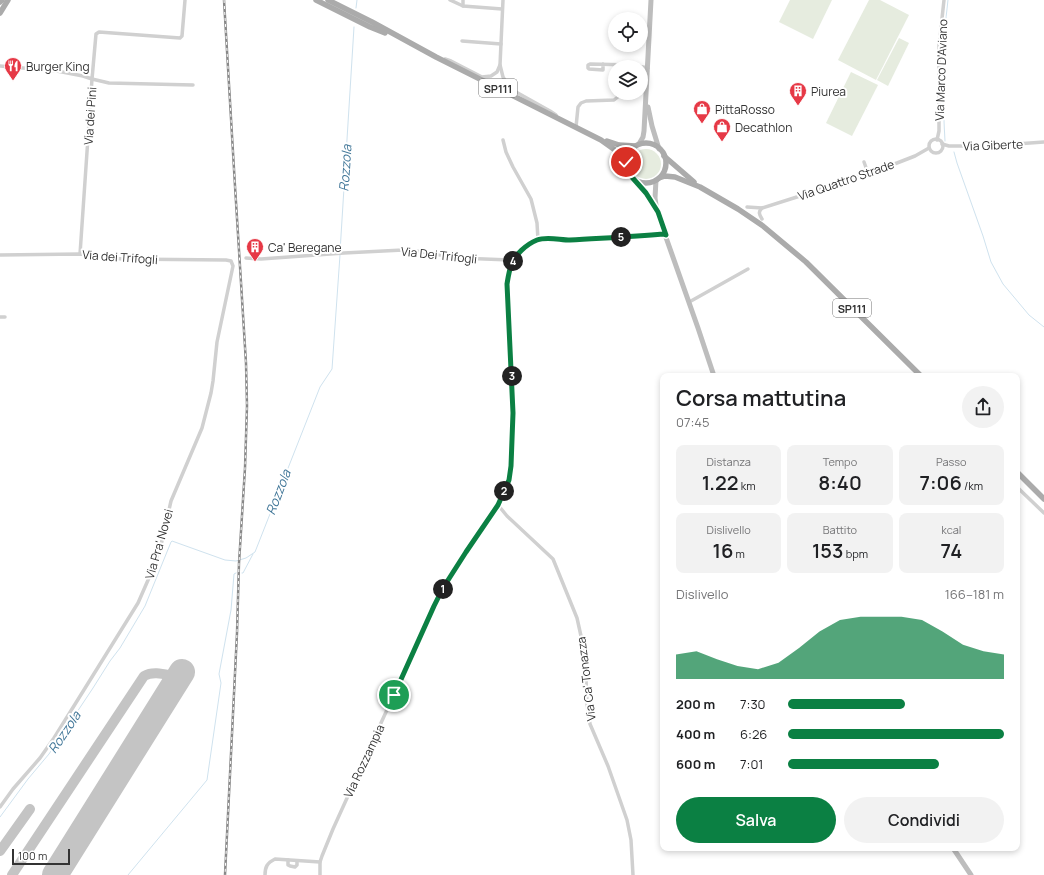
<!DOCTYPE html>
<html lang="it">
<head>
<meta charset="utf-8">
<style>
	body { margin:0; font-family:Manrope,sans-serif; background:#f2f2f2; color:#202124; height:100vh; display:flex; flex-direction:column; font-size:15px; white-space:nowrap }
	* { box-sizing:border-box; margin:0 }
	p { font-size:13px; color:#757577 }
	.icon { flex:none; width:22px; height:22px; fill:none; stroke:currentColor; stroke-width:2; stroke-linecap:round; stroke-linejoin:round }
	.map { position:relative; flex:1; overflow:hidden }
	.drawer { position:absolute; left:660px; top:373px; width:360px; height:478px; display:flex; flex-direction:column; background:#fff; border-radius:8px; box-shadow:0 2px 6px #0003 }
	.drawer>* { flex:none }
	.fabs { position:absolute; left:608px; top:12px; display:grid; gap:8px }
	.fabs a { display:grid; place-items:center; width:40px; height:40px; border-radius:50%; background:#fff; box-shadow:0 2px 6px #0003; font-size:20px }
	.scale { position:absolute; left:12px; bottom:10px; width:58px; box-sizing:border-box; padding-left:4px; border:2px solid #333; border-top:0; font-size:11px; line-height:14px; white-space:nowrap; color:#333; -webkit-text-stroke:3px #fff; paint-order:stroke }
	.pin { position:absolute; display:grid; place-items:center; width:34px; height:34px; color:#fff; margin:-17px; border:2px solid #fff; border-radius:50%; box-shadow:0 1px 4px #0007 }
	.km { position:absolute; width:20px; height:20px; margin:-10px; border-radius:50%; background:#222; color:#fff; font-size:11px; line-height:20px; text-align:center }
	.round { display:grid; place-items:center; flex:none; width:42px; height:42px; border-radius:21px; background:#f2f2f2 }
	.headline { display:flex; align-items:center; justify-content:space-between; height:68px; padding:0 16px }
	h1 { font-size:22px; font-weight:600; line-height:30px }
	.stats { display:grid; grid-template-columns:repeat(3,1fr); gap:6px; height:68px; padding:4px 16px }
	.stats div { display:grid; align-content:center; border-radius:8px; background:#f2f2f2; text-align:center }
	.stats b { font-size:20px; font-weight:600 }
	.stats small { font-size:11px; font-weight:400 }
	.stats p { font-size:11px }
	.chart { height:112px; padding:8px 16px }
	.chart p { display:flex; justify-content:space-between }
	.chart svg { width:100%; height:72px; margin-top:4px; fill:#0b8043; opacity:.7 }
	.primary-button { display:flex; gap:8px; margin-top:auto; padding:8px 16px }
	.primary-button a { flex:1; height:46px; border-radius:24px; background:#0b8043; color:#fff; font-size:16px; font-weight:600; line-height:46px; text-align:center }
	.primary-button a+a { background:#f2f2f2; color:#202124 }
	ul { padding:0 16px; list-style:none; font-size:13px }
	li { display:grid; grid-template-columns:64px 48px 1fr; align-items:center; height:30px }
	li i { height:10px; border-radius:5px; background:#0b8043 }
	.map>svg:first-child { display:block }
	.green { fill:#e6ecdf }
	.lines { fill:none; stroke-linecap:round; stroke-linejoin:round }
	.stream { stroke:#cfe2ee; stroke-width:1 }
	.taxiway { stroke:#c4c4c4; stroke-width:10 }
	.runway { stroke:#c4c4c4; stroke-width:26 }
	.street { stroke:#d0d0d0; stroke-width:3.5 }
	.secondary { stroke:#bdbdbd; stroke-width:5 }
	.primary { stroke:#ababab; stroke-width:5.5 }
	.rail-casing { stroke:#888; stroke-width:2.5 }
	.rail { stroke:#fff; stroke-width:1; stroke-dasharray:3; stroke-linecap:butt }
	.route-casing { stroke:#fff; stroke-width:8 }
	.route { stroke:#0b8043; stroke-width:5 }
	.labels { text-anchor:middle; dominant-baseline:central; stroke-width:4; stroke-linejoin:round; paint-order:stroke }
	.shield { fill:#fff; stroke:#707070; stroke-width:1 }
	.shield-label { font-size:11px; font-weight:bold; fill:#333 }
	.poi-label { font-size:12px; fill:#333; stroke:#fff; text-anchor:start }
	.street-label { font-size:12px; fill:#333; stroke:#fff }
	.water-label { font-size:13px; font-style:italic; fill:#3f7597; stroke:#fff }
</style>
</head>
<body>
<div class="map">
<svg width="1044" height="875" viewBox="0 0 1044 875">
	<rect width="100%" height="100%" fill="#fff"/>
	<!-- green -->
	<g class="green">
		<polygon points="790,0 832,0 813,39 779,22"/>
		<polygon points="869,0 880,0 909,15 876,80 838,60"/>
		<polygon points="899,38 909,43 888,86 877,80"/>
		<polygon points="851,72 878,85 852,136 826,123"/>
		<circle cx="646" cy="164" r="15"/>
		<polygon points="511,274 511,349 508,289"/>
	</g>
	<g class="lines">
		<!-- stream -->
		<g class="stream">
			<polyline points="356,8 357,0"/>
			<path d="M945 141C943 106 942 69 945 34 945 22 947 11 948 0"/>
			<polyline points="954,152 957,163 983,236 991,262 1003,284 1029,315 1044,327"/>
			<polyline points="340,252 354,27"/>
			<polyline points="242,573 243,573 253,554"/>
			<polyline points="0,817 28,779 49,754 93,688 110,661 120,648 145,606 171,542 172,541 225,560 236,561 246,558 255,552 320,387 332,369 340,255"/>
			<polyline points="128,875 207,780 221,683 219,674 231,610 234,574 236,573"/>
		</g>
		<!-- taxiway -->
		<g class="taxiway">
			<polyline points="0,851 30,809"/>
			<path d="M12 875 144 676C153 671 163 674 172 676L176 682"/>
		</g>
		<!-- runway -->
		<polyline class="runway" points="55,875 182,672"/>
		<!-- street -->
		<g class="street">
			<polyline points="450,0 463,6 502,9"/>
			<polyline points="503,0 500,65 503,77 509,87 516,92 550,111 556,115"/>
			<polyline points="463,6 463,0"/>
			<polyline points="462,41 501,44"/>
			<polyline points="445,59 451,61 482,77 491,76 497,72 500,65"/>
			<polyline points="603,64 603,70 589,69 588,68 588,65 590,64 632,65 648,68"/>
			<polyline points="0,66 57,71 83,76 92,79 96,34 99,32 180,38 182,36 185,0"/>
			<polyline points="576,127 578,107 581,103 586,101 614,100 619,96 619,93"/>
			<circle cx="936" cy="146" r="7"/>
			<polyline points="503,140 506,152 513,167 531,199 537,223 538,240"/>
			<polyline points="937,140 939,131 939,46 944,0"/>
			<polyline points="942,144 949,146 988,146 1044,142"/>
			<polyline points="864,162 868,173"/>
			<polyline points="747,207 762,208 800,196 897,163 915,156 929,148"/>
			<path d="M762 208C758 212 759 214 762 219"/>
			<polyline points="80,254 92,79 109,83 193,85"/>
			<polyline points="0,255 80,254 122,259 226,260 231,261 233,266 217,342 213,381 211,393 202,428 171,501 161,545 152,571 138,603 54,738 40,758 13,789 0,807"/>
			<polyline points="246,258 261,259 344,253 403,250 416,251 459,258 513,260"/>
			<polyline points="689,302 691,301 748,269"/>
			<polyline points="0,317 5,317"/>
			<polyline points="1017,487 1044,513"/>
			<polyline points="498,505 507,516 553,559 577,618 585,654 587,704 590,724 608,766 627,820 631,840 633,875"/>
			<polyline points="288,860 288,865 290,866 295,867 297,865 297,861"/>
			<path d="M265 875C265 867 267 863 275 859L320 862"/>
			<path d="M320 875V862L322 856 333 829 434 606 443 588 466 551 498 505 509 480 511 466 513 413 507 284C508 278 509 272 511 266 514 255 527 244 537 240 547 236 560 240 570 240 601 239 632 237 663 234L666 235"/>
		</g>
		<!-- secondary -->
		<g class="secondary">
			<polyline points="648,107 652,126 659,149"/>
			<polyline points="639,144 643,137 644,131 651,0"/>
			<polyline points="633,179 646,193 655,208"/>
			<polyline points="656,180 655,198 657,212 698,328 714,376"/>
			<polyline points="953,848 971,875"/>
		</g>
		<!-- primary -->
		<g class="primary">
			<polyline points="316,0 370,27 385,33"/>
			<polyline points="328,0 372,22 436,57 601,140 615,150 626,165"/>
			<polyline points="0,2 2,0"/>
			<polyline points="0,13 8,0"/>
			<polyline points="607,141 619,145 635,146"/>
			<circle cx="646" cy="163" r="20"/>
			<polyline points="664,156 694,182"/>
			<polyline points="659,178 665,176 675,177 700,187 738,209 763,226 806,262 921,376"/>
			<polyline points="1017,472 1044,499"/>
		</g>
		<defs>
			<polyline id="rail" points="224,0 235,186 246,363 247,406 245,468 239,563 237,633 225,875"/>
		</defs>
		<!-- rail casing -->
		<use href="#rail" class="rail-casing"/>
		<!-- rail -->
		<use href="#rail" class="rail"/>
	</g>
	<g class="lines">
		<defs>
			<path id="route" d="M394 695 434 606 443 588 466 552 498 505 509 480 511 466 513 413 507 284C508 278 509 271 511 266 514 255 527 244 537 240 547 236 560 240 570 240 601 238 632 237 663 234L666 235 658 212 646 193 630 175 627 171 626 162"/>
		</defs>
		<!-- route casing -->
		<use href="#route" class="route-casing"/>
		<!-- route -->
		<use href="#route" class="route"/>
	</g>
	<!-- icons -->
	<defs>
		<symbol id="restaurant-pin" viewBox="-11 -11 22 30"><path d="M0 17L-7.5 6A9.5 9.5 0 1 1 7.5 6Z" fill="#e63946" stroke="#fff"/><path d="M-5-6h1v4h1v-4h1v4h1v-4h1v5L-1.5 .5V6h-2V.5L-5-1ZM5-6V6H3V1.5H1.5Q1.5-4 5-6Z" fill="#fff"/></symbol>
		<symbol id="building-pin" viewBox="-11 -11 22 30"><path d="M0 17L-7.5 6A9.5 9.5 0 1 1 7.5 6Z" fill="#e63946" stroke="#fff"/><path d="M-4-6H4V6H1V3H-1V6H-4ZM-2.5-4.3h1.7v1.8h-1.7ZM.8-4.3h1.7v1.8H.8ZM-2.5-1h1.7V.8h-1.7ZM.8-1h1.7V.8H.8Z" fill="#fff"/></symbol>
		<symbol id="shop-pin" viewBox="-11 -11 22 30"><path d="M0 17L-7.5 6A9.5 9.5 0 1 1 7.5 6Z" fill="#e63946" stroke="#fff"/><path d="M-5-2.5h2.3a2.7 3.5 0 0 1 5.4 0H5L5.5 6h-11ZM-1.5-2.5h3a1.5 2.3 0 0 0-3 0Z" fill="#fff"/></symbol>
	</defs>
	<g fill-rule="evenodd">
		<use href="#restaurant-pin" x="3" y="56" width="20" height="27"/>
		<use href="#building-pin" x="788" y="81" width="20" height="27"/>
		<use href="#shop-pin" x="692" y="99" width="20" height="27"/>
		<use href="#shop-pin" x="712" y="117" width="20" height="27"/>
		<use href="#building-pin" x="245" y="237" width="20" height="27"/>
	</g>
	<g class="labels">
		<!-- shield labels -->
		<g class="shield">
			<rect x="479" y="79" width="38" height="18" rx="3"/>
			<rect x="833" y="299" width="38" height="18" rx="3"/>
		</g>
		<g class="shield-label">
			<text x="498" y="88">SP111</text>
			<text x="852" y="308">SP111</text>
		</g>
		<!-- poi labels -->
		<g class="poi-label">
			<text x="26" y="66">Burger King</text>
			<text x="811" y="91">Piurea</text>
			<text x="715" y="109">PittaRosso</text>
			<text x="735" y="127">Decathlon</text>
			<text x="268" y="247">Ca' Beregane</text>
		</g>
		<!-- street labels -->
		<g class="street-label">
			<text transform="translate(941 70) rotate(-88)">Via Marco D'Aviano</text>
			<text transform="translate(90 116) rotate(-86)">Via dei Pini</text>
			<text transform="translate(993 145) rotate(-2)">Via Giberte</text>
			<text transform="translate(846 180) rotate(-19)">Via Quattro Strade</text>
			<text transform="translate(439 255) rotate(6)">Via Dei Trifogli</text>
			<text transform="translate(120 257) rotate(4)">Via dei Trifogli</text>
			<text transform="translate(159 544) rotate(-74)">Via Pra' Novei</text>
			<text transform="translate(586 679) rotate(-97)">Via Ca' Tonazza</text>
			<text transform="translate(364 761) rotate(-65)">Via Rozzampia</text>
		</g>
		<!-- water labels -->
		<g class="water-label">
			<text transform="translate(345 168) rotate(-86)">Rozzola</text>
			<text transform="translate(278 492) rotate(-69)">Rozzola</text>
			<text transform="translate(64 732) rotate(-56)">Rozzola</text>
		</g>
	</g>
</svg>
<div class="fabs">
<a><svg class="icon" aria-label="locate" viewBox="0 0 24 24"><circle cx="12" cy="12" r="6"/><path d="M12 2v4M12 18v4M2 12h4M18 12h4"/></svg></a>
<a><svg class="icon" aria-label="layers" viewBox="0 0 24 24"><path d="M12 4l9 5-9 5-9-5zM3 14l9 5 9-5"/></svg></a>
</div>
<div class="scale">100 m</div>
<div class="pin" style="left:394px;top:695px;background:#1e9e55"><svg class="icon" aria-label="arrive" viewBox="0 0 24 24"><path d="M6 21V4h12l-3 4 3 4H6"/></svg></div>
<div class="pin" style="left:626px;top:162px;background:#d93025"><svg class="icon" aria-label="check" viewBox="0 0 24 24"><path d="M5 12l5 5 9-10"/></svg></div>
<b class="km" style="left:443px;top:589px">1</b>
<b class="km" style="left:504px;top:491px">2</b>
<b class="km" style="left:512px;top:376px">3</b>
<b class="km" style="left:513px;top:261px">4</b>
<b class="km" style="left:621px;top:237px">5</b>
<section class="drawer">
<div class="headline"><div><h1>Corsa mattutina</h1><p>07:45</p></div><a class="round"><svg class="icon" aria-label="share" viewBox="0 0 24 24"><path d="M12 15V3M7 8l5-5 5 5M5 13v7h14v-7"/></svg></a></div>
<div class="stats">
<div><p>Distanza</p><b>1.22<small> km</small></b></div>
<div><p>Tempo</p><b>8:40</b></div>
<div><p>Passo</p><b>7:06<small> /km</small></b></div>
</div>
<div class="stats">
<div><p>Dislivello</p><b>16<small> m</small></b></div>
<div><p>Battito</p><b>153<small> bpm</small></b></div>
<div><p>kcal</p><b>74</b></div>
</div>
<div class="chart"><p><span>Dislivello</span>166–181 m</p>
<svg viewBox="0 0 160 44" preserveAspectRatio="none"><path d="M0 44V29L10 27L20 32L30 36L40 38L50 34L60 25L70 15L80 8L90 6L100 6L110 6L120 8L130 15L140 23L150 27L160 29V44z"/></svg>
</div>
<ul>
<li><b>200 m</b>7:30<i style="width:54%"></i></li>
<li><b>400 m</b>6:26<i style="width:100%"></i></li>
<li><b>600 m</b>7:01<i style="width:70%"></i></li>
</ul>
<div class="primary-button"><a>Salva</a><a>Condividi</a></div>
</section>
</div>
</body>
</html>
